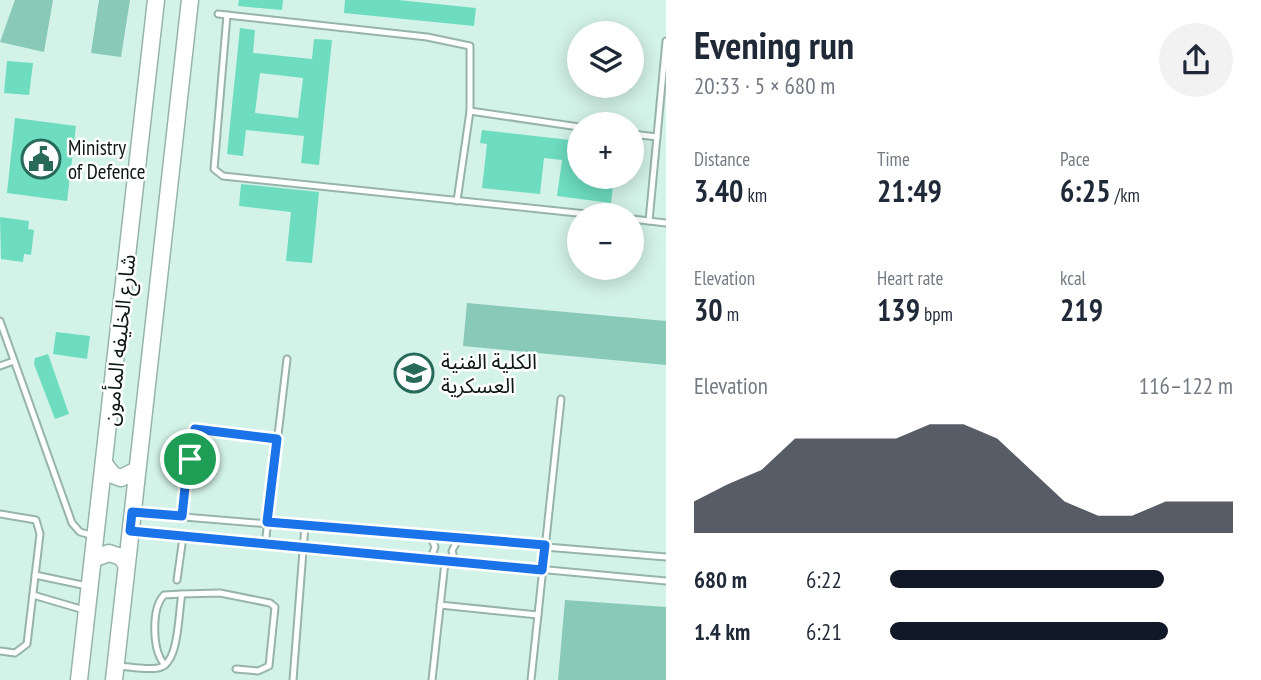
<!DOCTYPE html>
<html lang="en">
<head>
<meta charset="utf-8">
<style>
	body { margin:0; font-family:"PT Sans Narrow","Noto Sans Arabic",sans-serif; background:#f2f2f3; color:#1f2937; height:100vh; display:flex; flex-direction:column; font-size:26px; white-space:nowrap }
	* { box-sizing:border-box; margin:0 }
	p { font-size:23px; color:#747a83 }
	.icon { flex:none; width:38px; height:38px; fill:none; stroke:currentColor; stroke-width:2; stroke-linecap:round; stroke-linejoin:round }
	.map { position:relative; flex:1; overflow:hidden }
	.sheet { display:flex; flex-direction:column; background:#fff; width:595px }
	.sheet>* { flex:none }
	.buttons { position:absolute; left:567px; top:21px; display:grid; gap:14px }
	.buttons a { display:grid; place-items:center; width:77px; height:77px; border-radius:50%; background:#fff; box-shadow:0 4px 18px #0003; font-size:35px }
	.pin { position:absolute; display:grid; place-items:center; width:60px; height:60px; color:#fff; margin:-30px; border:4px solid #fff; border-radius:50%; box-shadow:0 2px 7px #0007 }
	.round { display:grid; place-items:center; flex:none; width:74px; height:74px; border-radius:37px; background:#f2f2f3 }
	.overview { display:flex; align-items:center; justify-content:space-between; height:119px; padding:0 28px }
	h1 { font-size:38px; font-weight:700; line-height:52px }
	.stats { display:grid; grid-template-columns:repeat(3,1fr); gap:10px; height:119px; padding:7px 28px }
	.stats div { display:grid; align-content:center }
	.stats b { font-size:30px; font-weight:700 }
	.stats small { font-size:19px; font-weight:400 }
	.stats p { font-size:19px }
	.chart { height:196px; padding:14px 28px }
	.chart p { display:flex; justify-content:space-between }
	.chart svg { width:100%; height:126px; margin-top:7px; fill:#111827; opacity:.7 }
	ul { padding:0 28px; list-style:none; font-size:23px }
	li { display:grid; grid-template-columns:112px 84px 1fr; align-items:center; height:52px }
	li i { height:18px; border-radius:9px; background:#111827 }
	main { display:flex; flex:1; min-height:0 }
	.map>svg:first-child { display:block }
	.green { fill:#88cab7 }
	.building { fill:#6ddcbf; fill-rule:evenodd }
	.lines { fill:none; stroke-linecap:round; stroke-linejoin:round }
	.service-casing { stroke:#96b4aa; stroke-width:9 }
	.primary-casing { stroke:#96b4aa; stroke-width:19 }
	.service { stroke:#fff; stroke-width:5 }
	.primary { stroke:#fff; stroke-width:16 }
	.route-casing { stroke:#fff; stroke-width:14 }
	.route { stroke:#1a73e8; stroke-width:9 }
	.labels { text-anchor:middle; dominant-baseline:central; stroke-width:5; stroke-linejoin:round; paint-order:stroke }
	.poi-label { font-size:21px; fill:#0d1815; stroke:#fff; text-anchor:start }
	.street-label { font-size:21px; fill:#0d1815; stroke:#fff }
</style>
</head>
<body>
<main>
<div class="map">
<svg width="666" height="680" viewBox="0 0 666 680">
	<rect width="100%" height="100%" fill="#d3f2e8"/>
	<!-- green -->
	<g class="green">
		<polygon points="15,0 53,0 44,52 0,42"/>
		<polygon points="99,0 130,0 121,57 91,53"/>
		<polygon points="467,303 666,321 666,365 463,346"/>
		<polygon points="565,600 666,607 666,680 558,680"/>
	</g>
	<!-- building -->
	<g class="building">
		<polygon points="239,0 283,0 282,10 238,6"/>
		<polygon points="345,0 398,0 476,8 474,26 344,13"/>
		<path d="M240 28 255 30 253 53 312 59 314 39 332 40 319 165 301 163 304 136 246 130 243 156 227 154ZM260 73 303 78 298 118 255 113Z"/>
		<polygon points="7,61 33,63 29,95 4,93"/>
		<polygon points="15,118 76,126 67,201 7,193"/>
		<polygon points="482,130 579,141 579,177 614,177 611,203 557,196 562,160 544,158 540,194 482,188 487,144 480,143"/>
		<polygon points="241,184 319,192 312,263 286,261 291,212 239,206"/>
		<polygon points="0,217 29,221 28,229 34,230 31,255 24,254 23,262 1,259"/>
		<polygon points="56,332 90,336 87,359 53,354"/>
		<polygon points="48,354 69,414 55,419 34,364 35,358"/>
	</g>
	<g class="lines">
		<defs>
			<g id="service">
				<polyline points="218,14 427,37 470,46 470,111 457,201"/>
				<polyline points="227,15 214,169 223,176 596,215"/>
				<polyline points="470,111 579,127"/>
				<polyline points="632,134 657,137"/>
				<polyline points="632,219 649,221 666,41"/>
				<polyline points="649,221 666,223"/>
				<polyline points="0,321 72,523 80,532 94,536"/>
				<polyline points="0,366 14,361"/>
				<polyline points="136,513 666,557"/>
				<polyline points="0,514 36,520 40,534 27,644 15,653 0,651"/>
				<polyline points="182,516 189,450 195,429 277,439"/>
				<polyline points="133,531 666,581"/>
				<polyline points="265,545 287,359"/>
				<polyline points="430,561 435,547 431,537"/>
				<polyline points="455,562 452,551 458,539"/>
				<polyline points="35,575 87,586"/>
				<polyline points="177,580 183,537"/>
				<polyline points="33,595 84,610"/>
				<polyline points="440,605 538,615"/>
				<path d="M165 665C152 651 151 609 164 595L182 594"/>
				<path d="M119 666C131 667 146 670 158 668 180 665 178 612 182 594L220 593 270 603 275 607 269 666 258 671 236 669"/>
				<polyline points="293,680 305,525"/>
				<polyline points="432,680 445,562"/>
				<polyline points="531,680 561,399"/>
			</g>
			<g id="primary">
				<polyline points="105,465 113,475 121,478 137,470"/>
				<polyline points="93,559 109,553 121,557 126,564"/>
				<polyline points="79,680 156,0"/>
				<polyline points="114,680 190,0"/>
			</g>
		</defs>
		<!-- service casing -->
		<use href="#service" class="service-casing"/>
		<!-- primary casing -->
		<use href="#primary" class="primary-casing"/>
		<!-- service -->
		<use href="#service" class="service"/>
		<!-- primary -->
		<use href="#primary" class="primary"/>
	</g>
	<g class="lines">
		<defs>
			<polygon id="route" points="195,429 277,439 267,522 545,545 542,570 130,531 132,512 182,516 189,450"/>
		</defs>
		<!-- route casing -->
		<use href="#route" class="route-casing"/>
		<!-- route -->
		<use href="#route" class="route"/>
	</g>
	<!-- icons -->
	<defs>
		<symbol id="civic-ring" viewBox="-11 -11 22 22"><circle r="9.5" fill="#fff" stroke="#286a5a" stroke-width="1.5"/><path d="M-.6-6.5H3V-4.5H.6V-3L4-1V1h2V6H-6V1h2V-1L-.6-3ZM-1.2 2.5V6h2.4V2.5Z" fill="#286a5a"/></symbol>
		<symbol id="university-ring" viewBox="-11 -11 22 22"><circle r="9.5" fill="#fff" stroke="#286a5a" stroke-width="1.5"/><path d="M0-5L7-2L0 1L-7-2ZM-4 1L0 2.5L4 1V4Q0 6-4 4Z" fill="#286a5a"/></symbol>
	</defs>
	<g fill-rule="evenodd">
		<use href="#civic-ring" x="19" y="137" width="44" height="44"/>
		<use href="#university-ring" x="392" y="351" width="44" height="44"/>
	</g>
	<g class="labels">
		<!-- poi labels -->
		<g class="poi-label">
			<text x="68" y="147">Ministry<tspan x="68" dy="24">of Defence</tspan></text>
			<text x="441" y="361">الكلية الفنية<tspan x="441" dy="24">العسكرية</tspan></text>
		</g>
		<!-- street labels -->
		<g class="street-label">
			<text transform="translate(119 340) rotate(-84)">شارع الخليفه المأمون</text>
		</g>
	</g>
</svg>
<div class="buttons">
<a><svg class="icon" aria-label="layers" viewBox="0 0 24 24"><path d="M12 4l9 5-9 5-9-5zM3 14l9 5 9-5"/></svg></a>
<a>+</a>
<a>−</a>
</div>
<div class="pin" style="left:190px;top:459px;background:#1e9e55"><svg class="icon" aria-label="arrive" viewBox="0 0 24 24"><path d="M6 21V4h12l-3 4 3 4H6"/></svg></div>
</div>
<section class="sheet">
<div class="overview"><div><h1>Evening run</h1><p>20:33 · 5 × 680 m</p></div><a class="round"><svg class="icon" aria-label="share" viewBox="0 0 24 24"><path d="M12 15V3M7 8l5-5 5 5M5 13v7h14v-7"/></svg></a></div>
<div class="stats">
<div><p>Distance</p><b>3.40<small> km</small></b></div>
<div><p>Time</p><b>21:49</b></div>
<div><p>Pace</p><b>6:25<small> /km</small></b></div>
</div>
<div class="stats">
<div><p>Elevation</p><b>30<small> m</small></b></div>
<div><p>Heart rate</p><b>139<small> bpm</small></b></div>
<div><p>kcal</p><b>219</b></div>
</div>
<div class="chart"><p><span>Elevation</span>116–122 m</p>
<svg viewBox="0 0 160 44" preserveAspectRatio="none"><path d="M0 44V33L10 27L20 22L30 11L40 11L50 11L60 11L70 6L80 6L90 11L100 22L110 33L120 38L130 38L140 33L150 33L160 33V44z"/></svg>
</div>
<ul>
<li><b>680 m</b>6:22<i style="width:80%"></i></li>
<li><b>1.4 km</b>6:21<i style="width:81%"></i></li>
</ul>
</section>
</main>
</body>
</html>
